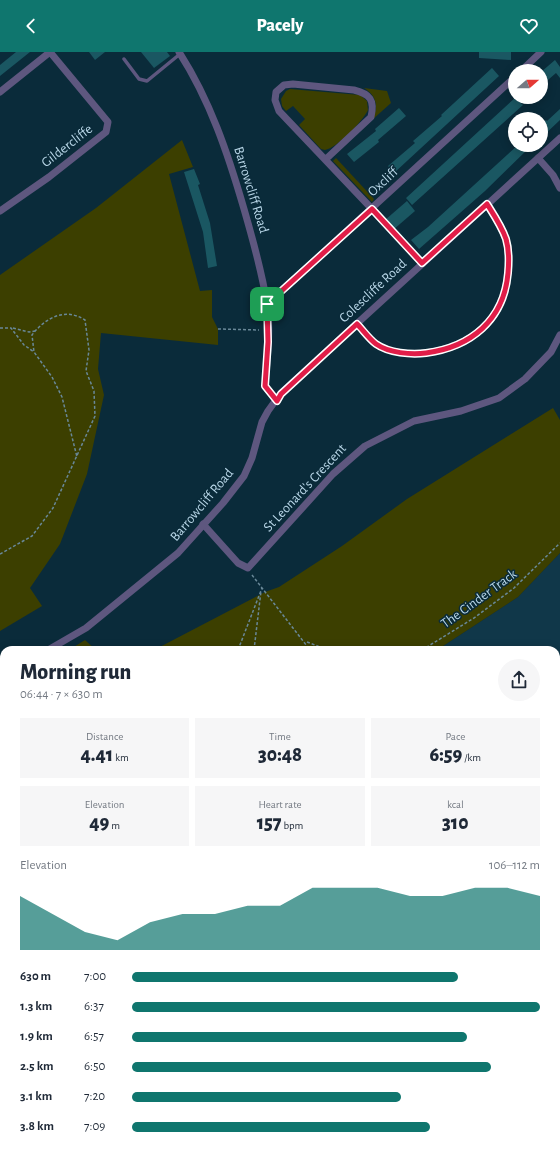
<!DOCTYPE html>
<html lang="en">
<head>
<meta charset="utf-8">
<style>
	body { margin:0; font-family:"Alegreya Sans",sans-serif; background:#f6f6f7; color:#1f2937; height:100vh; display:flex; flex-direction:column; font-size:15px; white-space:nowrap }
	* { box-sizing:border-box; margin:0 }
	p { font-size:13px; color:#747a83 }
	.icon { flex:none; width:22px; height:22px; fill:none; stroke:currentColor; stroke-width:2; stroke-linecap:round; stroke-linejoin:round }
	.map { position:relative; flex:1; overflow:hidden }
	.sheet { position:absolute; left:0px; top:594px; width:560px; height:504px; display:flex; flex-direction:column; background:#fff; border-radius:12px 12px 0 0; box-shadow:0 2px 10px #0003 }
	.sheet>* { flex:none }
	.needle { width:26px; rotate:70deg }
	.tools { position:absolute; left:508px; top:12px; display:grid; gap:8px }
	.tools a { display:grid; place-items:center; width:40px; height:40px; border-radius:50%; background:#fff; box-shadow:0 2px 10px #0003; font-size:20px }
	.pin { position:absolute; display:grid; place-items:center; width:34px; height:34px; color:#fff; margin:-17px; border-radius:8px; box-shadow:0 2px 6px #0006 }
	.round { display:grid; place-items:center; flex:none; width:42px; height:42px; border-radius:21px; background:#f6f6f7 }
	.overview { display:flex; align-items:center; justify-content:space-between; height:68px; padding:0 20px }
	h1 { font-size:22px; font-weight:800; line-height:30px }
	.metrics { display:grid; grid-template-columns:repeat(3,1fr); gap:6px; height:68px; padding:4px 20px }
	.metrics div { display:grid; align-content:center; border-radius:0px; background:#f6f6f7; text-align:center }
	.metrics b { font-size:20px; font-weight:800 }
	.metrics small { font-size:11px; font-weight:400 }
	.metrics p { font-size:11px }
	.chart { height:112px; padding:8px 20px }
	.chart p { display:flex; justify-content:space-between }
	.chart svg { width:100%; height:72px; margin-top:4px; fill:#0f766e; opacity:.7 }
	ul { padding:0 20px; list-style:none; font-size:13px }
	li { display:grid; grid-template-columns:64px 48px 1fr; align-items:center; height:30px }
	li i { height:10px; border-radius:5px; background:#0f766e }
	header { display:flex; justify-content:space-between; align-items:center; height:52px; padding:0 20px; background:#0f766e; color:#fff; font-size:18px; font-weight:800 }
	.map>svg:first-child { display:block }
	.built { fill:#103749 }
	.green { fill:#3c3f00 }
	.building { fill:#1a5762 }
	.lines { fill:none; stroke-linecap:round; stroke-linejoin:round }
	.path { stroke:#698898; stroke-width:1.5; stroke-dasharray:3 2; stroke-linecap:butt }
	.service { stroke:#5e577f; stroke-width:3.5 }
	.minor { stroke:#5e577f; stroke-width:7 }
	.route-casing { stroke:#fff; stroke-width:8 }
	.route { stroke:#e11d48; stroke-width:5 }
	.labels { text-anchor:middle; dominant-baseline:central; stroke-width:3; stroke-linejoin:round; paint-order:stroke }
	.street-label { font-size:14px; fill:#b9d7e8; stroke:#0a2b3a }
</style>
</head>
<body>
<header><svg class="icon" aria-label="back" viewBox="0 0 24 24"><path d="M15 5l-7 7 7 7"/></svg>Pacely<svg class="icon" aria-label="heart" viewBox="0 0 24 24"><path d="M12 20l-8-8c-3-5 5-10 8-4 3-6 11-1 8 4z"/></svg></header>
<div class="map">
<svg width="560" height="1098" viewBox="0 0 560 1098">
	<rect width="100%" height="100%" fill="#0a2b3a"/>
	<!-- built -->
	<polygon class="built" points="560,501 560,744 556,743 556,598 437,598 518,545"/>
	<!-- green -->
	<g class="green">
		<path d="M364 36 387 39 391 51 372 68C379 55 377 44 364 36Z"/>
		<path d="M290 37 360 43 367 49 368 58C363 69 337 96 325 98L321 97 299 73 305 67 293 54 286 59 282 54 281 47 286 39Z"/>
		<polygon points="182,88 193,115 169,122 200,239 212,238 212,265 218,277 218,293 101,281 98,317 104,343 87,422 60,492 30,536 42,554 0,579 0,223 96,156"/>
		<polygon points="336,106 374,147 372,150 333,109"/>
		<polygon points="553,356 560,368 560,501 518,545 437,598 154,598 265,540 279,535 342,494 407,447"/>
		<polygon points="85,588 96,598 69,598"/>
		<polygon points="4,636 4,809 0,811 0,638"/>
		<polygon points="0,938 4,941 4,1094 8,1094 11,1098 0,1098"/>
		<polygon points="101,1094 115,1094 121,1098 80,1098"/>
		<polygon points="438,1094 532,1094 540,1098 435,1098"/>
	</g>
	<!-- building -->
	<g class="building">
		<polygon points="16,0 30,0 0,24 0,13"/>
		<polygon points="89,0 105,0 95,8"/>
		<polygon points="141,0 167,0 170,4 154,16"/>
		<polygon points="479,0 511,0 511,8 479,6"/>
		<polygon points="555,8 560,15 560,26 556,21 541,34 541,20"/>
		<polygon points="492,16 499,24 394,121 388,114 415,91 413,89 442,64 441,63"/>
		<polygon points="516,45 528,45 521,51 523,53 412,153 406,146"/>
		<polygon points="399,56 406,64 378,88 379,90 354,110 347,102 376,79 375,77"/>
		<polygon points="560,57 560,68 541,86 541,72 546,68 547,69"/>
		<polygon points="518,93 532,93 485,139 419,197 411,188 428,175"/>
		<polygon points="194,117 200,132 198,133 210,171 217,214 208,216 203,180 184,120"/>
		<polygon points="407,149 415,159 393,178 385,168"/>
	</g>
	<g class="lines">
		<!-- path -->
		<g class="path">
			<polyline points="378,163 417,206"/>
			<polyline points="0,276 11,276 24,293 34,300"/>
			<polyline points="13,276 29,280 35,279"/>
			<polyline points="218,277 259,278"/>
			<path d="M0 502 32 484 53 456 95 364 94 339 86 319 89 298 85 268C65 255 45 266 32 283L34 300 52 325 62 345 77 405"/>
			<polyline points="252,523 310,598"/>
			<polyline points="307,590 328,598"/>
			<polyline points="238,598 262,536"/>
			<polyline points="254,598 261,539"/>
			<polyline points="422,598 474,566 514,536 560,491"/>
			<polyline points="0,673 4,670"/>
			<polyline points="0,753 4,749"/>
			<polyline points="0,801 4,799"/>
			<polyline points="556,820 560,806"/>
			<polyline points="0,933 4,936"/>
			<polyline points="0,943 4,946"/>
			<polyline points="0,1033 4,1030"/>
			<polyline points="0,1080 4,1084"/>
			<polyline points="2,1098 4,1094"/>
			<polyline points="475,1098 479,1094"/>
		</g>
		<!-- service -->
		<g class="service">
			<polyline points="124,7 139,27 147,29 180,2"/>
			<polyline points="557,988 560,989"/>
			<polyline points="17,1094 21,1098"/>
		</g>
		<!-- minor -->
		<g class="minor">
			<path d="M179 0C210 48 228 102 244 157 253 188 262 220 267 252 271 278 267 307 265 334L277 349"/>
			<polyline points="521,19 541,0"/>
			<polyline points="0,40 50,0"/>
			<polyline points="538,106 553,123 560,136"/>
			<path d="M326 107 371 65C375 48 370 42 354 38L293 32 284 33 276 40 275 48 279 59 372 157"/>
			<polyline points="0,159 49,125 106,80 108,70 50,0"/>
			<polyline points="267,252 515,25"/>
			<path d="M357 272C363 278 369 287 376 292 389 301 411 303 426 301 471 295 504 268 508 221 509 210 509 197 506 187 502 175 494 163 487 153"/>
			<polyline points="203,472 238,511 248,516 333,422 365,394 414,369 461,359 499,346 525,327 551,300 560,283"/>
			<polyline points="48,598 86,576 178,501 223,451 244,424 252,406 262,370 268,359 281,341 560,86"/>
			<polyline points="0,623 4,621"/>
			<polyline points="556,755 560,755"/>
			<polyline points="0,846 4,845"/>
			<polyline points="556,917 560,914"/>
			<polyline points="556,942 560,945"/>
			<polyline points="556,1034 560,1036"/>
			<polyline points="556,1092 560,1094"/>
			<polyline points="127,1094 133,1098"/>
			<polyline points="53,1098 59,1094"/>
			<polyline points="285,1098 290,1094"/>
			<polyline points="430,1098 432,1094"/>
		</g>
	</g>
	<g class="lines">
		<defs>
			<path id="route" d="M487 152C494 163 502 175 506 187 509 197 509 210 508 221 504 268 471 295 426 301 411 303 389 301 376 292 369 287 363 278 357 272L281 342 277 349 265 334 268 290 267 252 372 157 422 211Z"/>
		</defs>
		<!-- route casing -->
		<use href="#route" class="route-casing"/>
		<!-- route -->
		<use href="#route" class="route"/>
	</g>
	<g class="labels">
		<!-- street labels -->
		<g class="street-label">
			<text transform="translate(67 94) rotate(-38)">Gildercliffe</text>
			<text transform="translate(383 130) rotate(-43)">Oxcliff</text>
			<text transform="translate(251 138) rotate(73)">Barrowcliff Road</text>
			<text transform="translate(373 239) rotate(-43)">Colescliffe Road</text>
			<text transform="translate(305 436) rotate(-47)">St Leonard's Crescent</text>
			<text transform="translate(202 453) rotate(-50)">Barrowcliff Road</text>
			<text transform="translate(479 547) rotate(-36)">The Cinder Track</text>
		</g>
	</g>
</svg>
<div class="tools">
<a><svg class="needle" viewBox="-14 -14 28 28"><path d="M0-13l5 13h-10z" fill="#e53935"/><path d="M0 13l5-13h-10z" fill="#747a83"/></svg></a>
<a><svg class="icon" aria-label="locate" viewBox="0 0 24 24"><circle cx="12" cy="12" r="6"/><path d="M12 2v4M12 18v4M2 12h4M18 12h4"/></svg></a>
</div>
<div class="pin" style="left:267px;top:252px;background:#1e9e55"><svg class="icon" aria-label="arrive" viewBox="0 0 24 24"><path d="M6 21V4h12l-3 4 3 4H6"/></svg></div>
<section class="sheet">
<div class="overview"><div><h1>Morning run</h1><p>06:44 · 7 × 630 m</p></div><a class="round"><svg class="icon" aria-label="share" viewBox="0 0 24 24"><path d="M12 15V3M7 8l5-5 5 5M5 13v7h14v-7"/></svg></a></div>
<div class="metrics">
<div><p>Distance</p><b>4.41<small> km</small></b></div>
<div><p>Time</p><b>30:48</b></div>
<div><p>Pace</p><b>6:59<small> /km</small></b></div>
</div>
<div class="metrics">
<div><p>Elevation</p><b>49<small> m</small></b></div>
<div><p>Heart rate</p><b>157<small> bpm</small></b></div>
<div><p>kcal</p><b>310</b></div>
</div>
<div class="chart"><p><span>Elevation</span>106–112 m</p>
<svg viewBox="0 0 160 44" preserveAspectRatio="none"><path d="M0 44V11L10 22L20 33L30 38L40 27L50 22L60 22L70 17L80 17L90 6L100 6L110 6L120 11L130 11L140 6L150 6L160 11V44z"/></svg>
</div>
<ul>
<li><b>630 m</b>7:00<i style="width:80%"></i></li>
<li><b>1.3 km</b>6:37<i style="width:100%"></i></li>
<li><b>1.9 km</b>6:57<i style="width:82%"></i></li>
<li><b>2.5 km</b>6:50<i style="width:88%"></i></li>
<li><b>3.1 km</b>7:20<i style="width:66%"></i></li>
<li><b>3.8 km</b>7:09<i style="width:73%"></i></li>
</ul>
</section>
</div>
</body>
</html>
